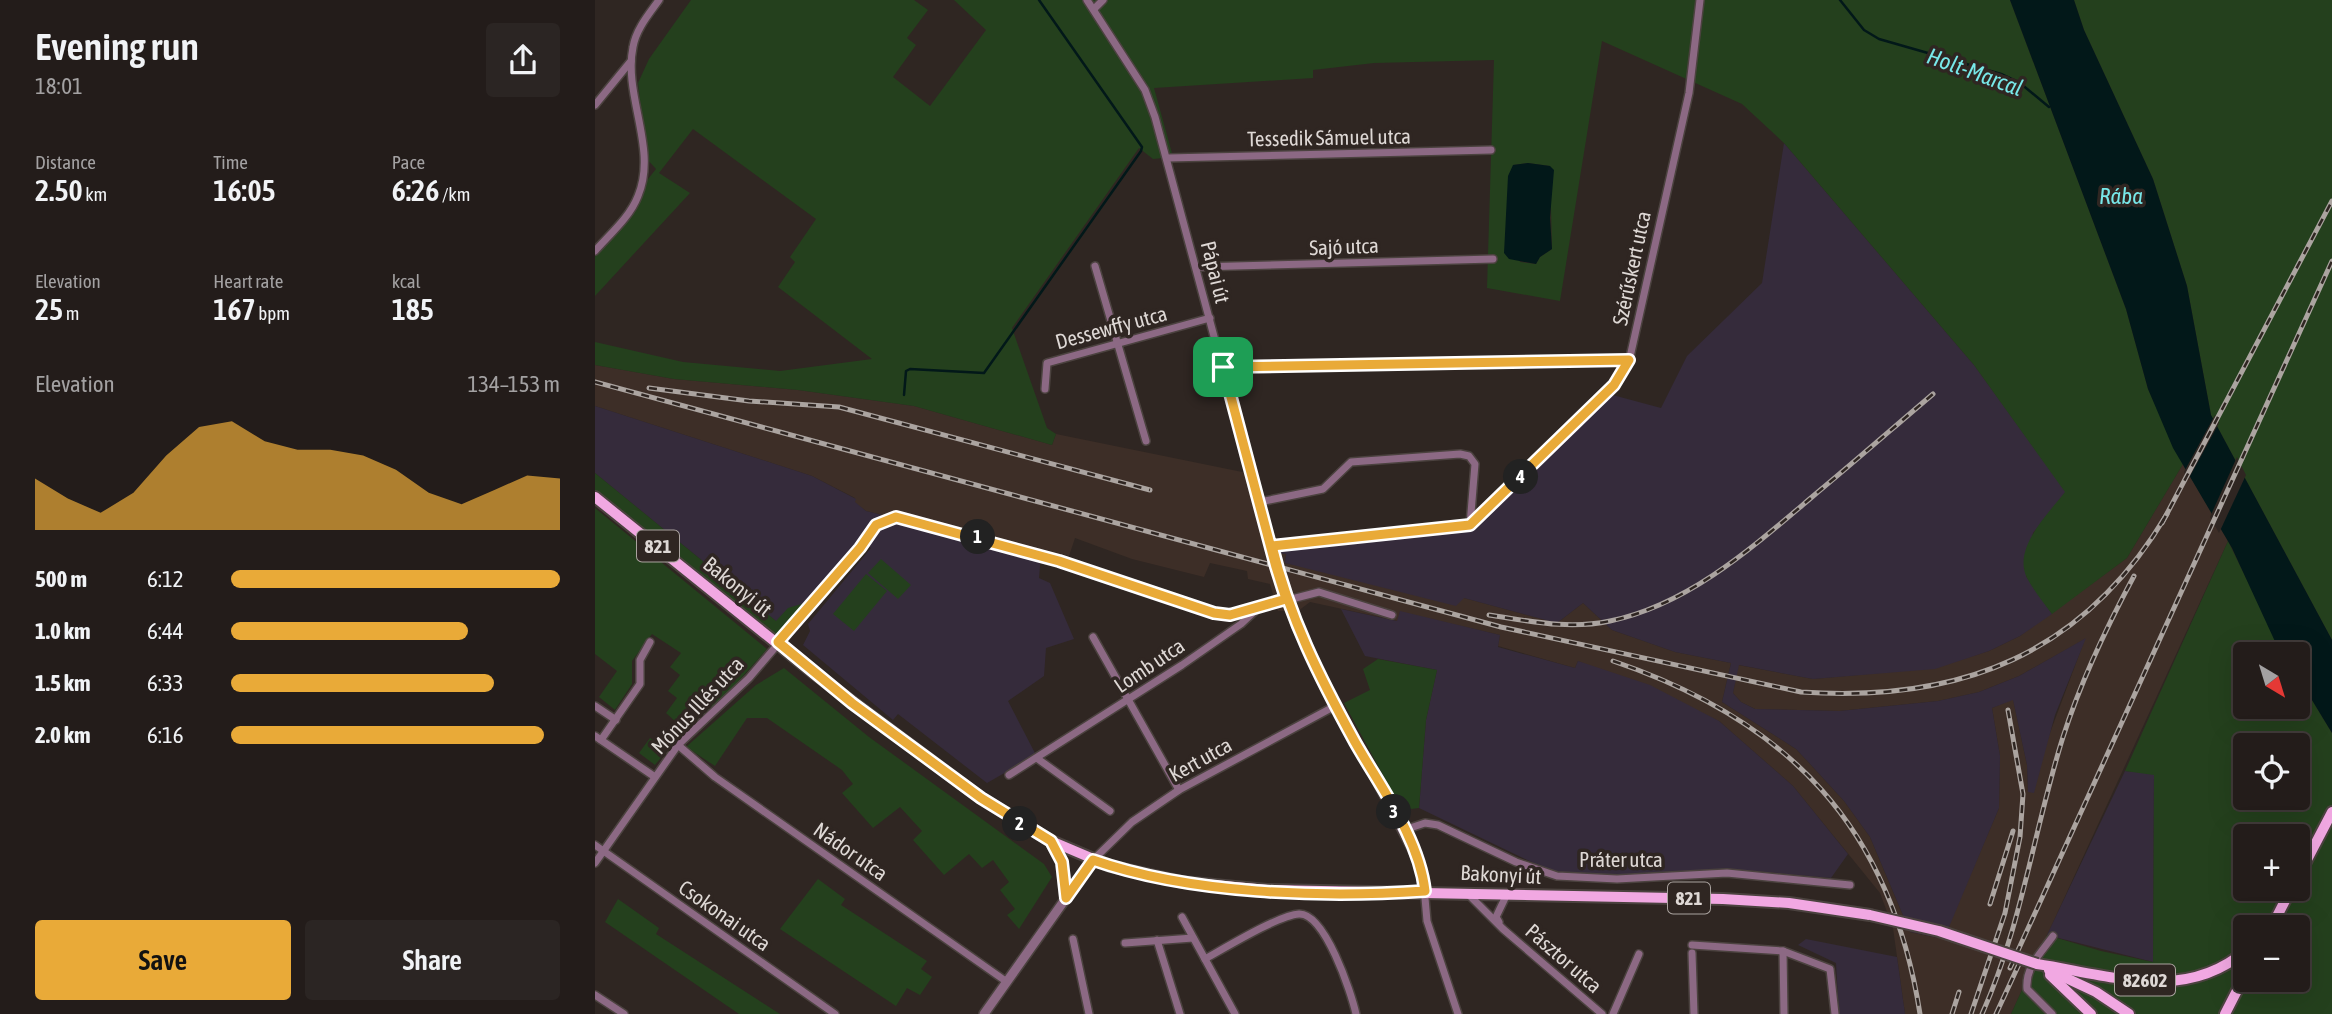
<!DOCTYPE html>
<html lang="en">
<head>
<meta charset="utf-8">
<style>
	body { margin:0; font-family:"Asap Condensed",sans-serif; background:#2b2523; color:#f1f3f6; height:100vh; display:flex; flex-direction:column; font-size:26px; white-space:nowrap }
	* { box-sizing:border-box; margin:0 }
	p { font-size:23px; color:#a3a1a2 }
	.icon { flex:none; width:38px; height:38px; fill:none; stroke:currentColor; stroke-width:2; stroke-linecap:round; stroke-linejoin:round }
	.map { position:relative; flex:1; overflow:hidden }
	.side { display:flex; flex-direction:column; background:#231c1a; width:595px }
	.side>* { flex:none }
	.needle { width:46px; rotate:142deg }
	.fabs { position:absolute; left:1638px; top:642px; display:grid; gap:14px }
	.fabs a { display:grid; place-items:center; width:77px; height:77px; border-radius:7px; background:#231c1a; box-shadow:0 7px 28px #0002,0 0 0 2px #403a39; font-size:35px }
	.pin { position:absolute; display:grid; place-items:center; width:60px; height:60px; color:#fff; margin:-30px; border-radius:14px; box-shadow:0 4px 10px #0006 }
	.km { position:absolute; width:35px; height:35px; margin:-18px; border-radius:50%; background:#222; color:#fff; font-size:19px; line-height:35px; text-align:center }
	.round { display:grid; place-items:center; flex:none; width:74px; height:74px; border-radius:7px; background:#2b2523 }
	.headline { display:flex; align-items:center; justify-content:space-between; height:119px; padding:0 35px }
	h1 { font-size:38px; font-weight:600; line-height:52px }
	.stats { display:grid; grid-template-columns:repeat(3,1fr); gap:10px; height:119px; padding:7px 35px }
	.stats div { display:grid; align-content:center }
	.stats b { font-size:30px; font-weight:600 }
	.stats small { font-size:19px; font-weight:400 }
	.stats p { font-size:19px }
	.chart { height:196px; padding:14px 35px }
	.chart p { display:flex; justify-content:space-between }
	.chart svg { width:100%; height:126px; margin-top:7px; fill:#e9aa38; opacity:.7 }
	.action { display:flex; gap:14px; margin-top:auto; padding:14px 35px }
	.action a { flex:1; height:80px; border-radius:7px; background:#e9aa38; color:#111; font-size:28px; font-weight:600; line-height:80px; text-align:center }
	.action a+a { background:#2b2523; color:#f1f3f6 }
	ul { padding:0 35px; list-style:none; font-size:23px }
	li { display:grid; grid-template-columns:112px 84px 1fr; align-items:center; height:52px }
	li i { height:18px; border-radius:9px; background:#e9aa38 }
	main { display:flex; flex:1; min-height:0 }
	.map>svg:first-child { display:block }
	.built { fill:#3d2e27 }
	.industrial { fill:#352b3b }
	.green { fill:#24401d; fill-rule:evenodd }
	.water { fill:#021819 }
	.pier { fill:#2f2622 }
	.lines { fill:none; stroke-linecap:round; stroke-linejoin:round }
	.stream { stroke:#021819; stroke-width:2.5 }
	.minor-casing { stroke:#4b423f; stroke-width:10 }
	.tertiary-casing { stroke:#4b423f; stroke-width:12 }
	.primary-casing { stroke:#4b423f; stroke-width:14 }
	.minor { stroke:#8c6984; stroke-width:7 }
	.tertiary { stroke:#8c6984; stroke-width:9 }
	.primary { stroke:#f1a8e2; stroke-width:10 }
	.rail-casing { stroke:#aba4a0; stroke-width:5 }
	.rail { stroke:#2f2622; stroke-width:2.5; stroke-dasharray:8; stroke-linecap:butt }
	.primary-bridge-casing { stroke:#4b423f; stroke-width:14; stroke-linecap:butt }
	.primary-bridge { stroke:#f1a8e2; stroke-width:10 }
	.route-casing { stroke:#fff; stroke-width:14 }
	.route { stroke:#e9aa38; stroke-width:9 }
	.labels { text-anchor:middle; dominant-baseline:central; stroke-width:7; stroke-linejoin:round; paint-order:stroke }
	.shield { fill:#2f2622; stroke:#aaa39f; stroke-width:2 }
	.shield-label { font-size:19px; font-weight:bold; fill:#ded8d5 }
	.street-label { font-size:21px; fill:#ded8d5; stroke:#2f2622 }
	.water-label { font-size:23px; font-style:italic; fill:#78e8e9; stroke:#2f2622 }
</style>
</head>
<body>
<main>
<section class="side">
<div class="headline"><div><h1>Evening run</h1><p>18:01</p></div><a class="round"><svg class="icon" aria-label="share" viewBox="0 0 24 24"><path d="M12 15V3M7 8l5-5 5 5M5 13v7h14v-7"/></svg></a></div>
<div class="stats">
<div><p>Distance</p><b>2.50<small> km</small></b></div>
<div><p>Time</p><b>16:05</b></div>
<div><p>Pace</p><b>6:26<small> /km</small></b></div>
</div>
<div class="stats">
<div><p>Elevation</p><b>25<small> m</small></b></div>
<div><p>Heart rate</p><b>167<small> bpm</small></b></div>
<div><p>kcal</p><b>185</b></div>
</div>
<div class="chart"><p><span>Elevation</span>134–153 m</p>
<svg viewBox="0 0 160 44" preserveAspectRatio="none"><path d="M0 44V26L10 33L20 38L30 31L40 18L50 8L60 6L70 13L80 16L90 16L100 18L110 23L120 31L130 35L140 30L150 25L160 26V44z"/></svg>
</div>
<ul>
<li><b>500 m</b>6:12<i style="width:100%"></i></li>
<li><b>1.0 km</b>6:44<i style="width:72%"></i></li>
<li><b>1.5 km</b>6:33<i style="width:80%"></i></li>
<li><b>2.0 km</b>6:16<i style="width:95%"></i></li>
</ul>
<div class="action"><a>Save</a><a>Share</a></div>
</section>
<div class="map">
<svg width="1737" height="1014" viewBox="0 0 1737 1014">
	<rect width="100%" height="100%" fill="#2f2622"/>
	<!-- built -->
	<polygon class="built" points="0,365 79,379 203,390 319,406 457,445 461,434 662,475 683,553 691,554 690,563 869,598 962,623 988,603 1017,630 1080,652 1136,663 1127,702 1201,749 1216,765 1249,801 1275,837 1315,932 1348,939 1404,808 1405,756 1397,708 1418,699 1432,765 1433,792 1490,639 1424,676 1384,692 1343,701 1244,711 1160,709 1146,702 1138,693 1143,665 1218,679 1340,668 1394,651 1425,636 1532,558 1588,464 1633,541 1416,1014 1310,1014 1298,928 1285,893 1198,786 1124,721 983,661 980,668 903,646 905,635 805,612 803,621 715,602 703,611 683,611 675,584 653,579 652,571 615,563 609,577 537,559 480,538 474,556 447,549 446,554 271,511 259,502 260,498 217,476 0,406"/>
	<!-- industrial -->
	<g class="industrial">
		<polygon points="1189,143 1379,365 1471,492 1438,533 1431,576 1457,614 1425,636 1394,651 1340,669 1218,679 1144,665 1138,693 1146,702 1160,709 1244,711 1343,701 1384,692 1424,676 1491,638 1460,715 1439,793 1433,792 1432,765 1418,700 1397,708 1405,756 1404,808 1349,939 1315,932 1275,837 1249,801 1216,765 1201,749 1127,702 1136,663 1080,652 1017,630 988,603 962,623 869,598 861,606 690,563 691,554 683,553 683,549 881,529 1014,394 1066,408 1092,356 1167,283"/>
		<polygon points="0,406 217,476 261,499 260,502 271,511 446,554 444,578 455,583 479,639 451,648 449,676 413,701 441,755 392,783 303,714 298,720 208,645 215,631 213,624 276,548 267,541 216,601 182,622 0,473"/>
		<polygon points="746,609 802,621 805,611 905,635 903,647 980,668 983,661 1055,685 1124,721 1198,786 1253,854 1236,878 1137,869 989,876 953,870 824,808 831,720 842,670 770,656"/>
		<polygon points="1530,771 1559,774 1558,962 1452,935"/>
		<polygon points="1211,939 1302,957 1310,1014 1244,1014 1241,963 1203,945"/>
	</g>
	<!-- green -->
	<g class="green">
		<path d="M96 0H319L333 10 312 38 321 45 298 77 335 106 391 30 359 0H1415L1531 309 1553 389 1588 464 1532 558 1457 614C1449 603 1439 591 1432 578 1417 548 1454 513 1470 492L1379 365 1189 143 1147 104 1007 41 965 301 892 288 899 60 779 63 718 70V78L559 88 578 157 558 159 544 148 417 328 452 428 461 434 457 445 319 406 203 390 79 379 0 365V342L88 362 185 371 277 359 183 287 200 262 195 257 221 219 98 129 64 173 95 193 0 296V255L33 217 41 194 61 169 52 159 43 83 54 59ZM933 163 955 166 957 249 945 257 941 264 925 262 918 165Z"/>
		<polygon points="1479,0 1737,0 1737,640 1616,415 1592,286 1558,179 1489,30"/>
		<polygon points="0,473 181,621 193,608 216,601 200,615 181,638 0,497"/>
		<polygon points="0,508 172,649 126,701 89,729 60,765 44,753 55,738 64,743 81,722 71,713 82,698 73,691 85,675 75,667 86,653 57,634 37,661 37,684 20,710 4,697 22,671 0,654"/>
		<path d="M1633 541 1688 654H1650V707H1703V677L1737 733V1014H1416L1452 935 1506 951 1558 962 1559 775 1530 771ZM1650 746H1703V798H1650ZM1650 836H1703V889H1650ZM1650 928H1703V980H1650Z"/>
		<polygon points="286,559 316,585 303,599 273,573"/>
		<polygon points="271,574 292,591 259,631 238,614"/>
		<polygon points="783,659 842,670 831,720 824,808 807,810 749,703 775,690 768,669"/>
		<polygon points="189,668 274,737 449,864 457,877 424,929 412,915 420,909 405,890 414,882 398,860 387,868 374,854 349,875 318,840 327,831 305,807 278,828 247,793 258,784 247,770 172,718 152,718 120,766 91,747 161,685"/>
		<polygon points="223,879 250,899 246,905 332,961 326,969 337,977 325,995 312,988 301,1006 185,929"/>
		<polygon points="23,899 64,928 61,934 185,1014 144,1014 10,922"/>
	</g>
	<!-- water -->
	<g class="water">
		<polygon points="1415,0 1479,0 1489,30 1558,179 1592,286 1616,415 1737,640 1737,733 1703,677 1703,654 1688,654 1683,648 1637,548 1578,448 1553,389 1531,309"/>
		<polygon points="933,163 955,166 959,170 955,218 957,249 945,257 941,264 914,259 909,253 913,176 918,165"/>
	</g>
	<!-- pier -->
	<g class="pier">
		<polygon points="1620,415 1624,423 1593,480 1589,472"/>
		<polygon points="1642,457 1651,475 1624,533 1615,517"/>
	</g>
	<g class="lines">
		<!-- stream -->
		<g class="stream">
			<polyline points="1245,0 1269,30 1284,39 1406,74 1425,83 1454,107"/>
			<polyline points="309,395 311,371 315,369 389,373 546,151 547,147 444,0"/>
		</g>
		<defs>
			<g id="minor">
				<polyline points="492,0 550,90 560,117 681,567 701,627 823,862 828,875 832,921 863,1014"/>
				<polyline points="499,9 508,0"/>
				<polyline points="0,105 36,61"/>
				<polyline points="573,158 896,150"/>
				<path d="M0 251C15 234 35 217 43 196 63 149 28 95 38 47 41 29 54 14 64 0"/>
				<polyline points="500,266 551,441"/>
				<polyline points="602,267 898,259"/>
				<polyline points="628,367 1034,360"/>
				<polyline points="450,389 452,363 615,318"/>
				<polyline points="665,502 728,489 756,462 865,454 874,456 880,464 875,525"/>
				<polyline points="677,546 875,525 1019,385 1035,357 1094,93 1105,0"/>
				<polyline points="498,637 584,790"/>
				<polyline points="0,706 21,720"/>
				<polyline points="0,736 60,777"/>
				<polyline points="6,740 45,684 45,660 55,642"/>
				<polyline points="83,745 120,777 412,982"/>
				<polyline points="443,759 515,811"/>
				<polyline points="414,775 587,665 646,624 663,608"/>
				<polyline points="809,830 830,823 843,825 921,862 962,876 1022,879 1132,873 1255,885"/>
				<polyline points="0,845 240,1014"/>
				<polyline points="498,860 537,822 584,790 740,706"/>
				<polyline points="0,863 83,745 154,678 265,548 281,525 301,517 464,560 619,613 635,615 724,592 797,615"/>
				<polyline points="873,894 908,929 1007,1014"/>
				<polyline points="587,917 640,1014"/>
				<polyline points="904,922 901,917 912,894"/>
				<polyline points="478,939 494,1014"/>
				<polyline points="562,940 585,1014"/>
				<polyline points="530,943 598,938"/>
				<polyline points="1097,945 1188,951 1235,969 1240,1014"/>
				<polyline points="1188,951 1189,1014"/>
				<polyline points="1097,953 1099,1014"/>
				<path d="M610 959C630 948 684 915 704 914 730 913 756 992 761 1014"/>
				<polyline points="0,995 29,1014"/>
				<polyline points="1018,1014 1044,954"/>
				<path d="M1457 1014 1432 989C1430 967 1446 953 1458 936"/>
			</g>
			<polyline id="tertiary" points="389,1014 498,860"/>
			<g id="primary">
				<polyline points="0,497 220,674 386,798 456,841 515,866 587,882 672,890 1128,899 1194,903 1275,915"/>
				<polyline points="456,841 467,862 471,898"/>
				<polyline points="1703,877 1737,812"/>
				<polyline points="1676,928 1696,889"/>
				<path d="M1442 964C1513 975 1590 1003 1650 951"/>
				<polyline points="1454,970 1501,992 1534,1014"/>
				<polyline points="1455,975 1496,1014"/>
				<polyline points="1630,1014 1650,975"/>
			</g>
		</defs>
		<!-- minor casing -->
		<use href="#minor" class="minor-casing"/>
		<!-- tertiary casing -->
		<use href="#tertiary" class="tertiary-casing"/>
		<!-- primary casing -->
		<use href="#primary" class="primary-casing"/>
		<!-- minor -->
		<use href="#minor" class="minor"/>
		<!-- tertiary -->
		<use href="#tertiary" class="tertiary"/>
		<!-- primary -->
		<use href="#primary" class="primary"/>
		<defs>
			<g id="rail">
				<path d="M0 382 906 627 1206 692C1366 703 1489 654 1572 514"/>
				<polyline points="54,388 154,401 244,407 555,490"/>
				<polyline points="1567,523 1737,201"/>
				<path d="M894 615C935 621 973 630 1015 621 1093 605 1158 547 1217 497 1258 463 1298 428 1338 394"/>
				<path d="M1018 661C1194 721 1296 827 1325 1014"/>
				<polyline points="1395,904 1418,831"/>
				<polyline points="1415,968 1737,261"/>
				<polyline points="1357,1014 1364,992"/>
				<polyline points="1376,1014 1410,913 1425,837 1428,794 1413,710"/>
				<path d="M1387 1014C1427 925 1439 829 1468 737 1486 681 1511 628 1539 576"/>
				<polyline points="1401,1014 1425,962"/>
			</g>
		</defs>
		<!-- rail casing -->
		<use href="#rail" class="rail-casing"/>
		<!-- rail -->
		<use href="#rail" class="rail"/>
		<defs>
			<polyline id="primary-bridge" points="1275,915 1344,931 1442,964"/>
		</defs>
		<!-- primary-bridge casing -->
		<use href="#primary-bridge" class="primary-bridge-casing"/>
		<!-- primary-bridge -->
		<use href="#primary-bridge" class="primary-bridge"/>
	</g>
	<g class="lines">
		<defs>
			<path id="route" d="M628 367 681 567 691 599 635 615 619 613 464 561 301 517 281 525 265 548 183 642 257 703 386 798 456 841 467 862 471 898 498 860C595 894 727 898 830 891 824 838 786 788 760 742 725 678 694 617 677 546L875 525 1019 385 1034 360 628 367"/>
		</defs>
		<!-- route casing -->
		<use href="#route" class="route-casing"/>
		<!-- route -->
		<use href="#route" class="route"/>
	</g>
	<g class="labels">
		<!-- shield labels -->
		<g class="shield">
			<rect x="42" y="530.5" width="42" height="31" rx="5"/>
			<rect x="1073" y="882.5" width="42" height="31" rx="5"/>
			<rect x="1520" y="964.5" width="60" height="31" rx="5"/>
		</g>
		<g class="shield-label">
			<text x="63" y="546">821</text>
			<text x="1094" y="898">821</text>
			<text x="1550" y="980">82602</text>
		</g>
		<!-- street labels -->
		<g class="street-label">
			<text transform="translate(734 137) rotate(-1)">Tessedik Sámuel utca</text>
			<text transform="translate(749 246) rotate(-2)">Sajó utca</text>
			<text transform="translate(1036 268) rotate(-78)">Szérűskert utca</text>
			<text transform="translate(621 272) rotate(76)">Pápai út</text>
			<text transform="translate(516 327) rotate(-15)">Dessewffy utca</text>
			<text transform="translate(143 586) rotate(39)">Bakonyi út</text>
			<text transform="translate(554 665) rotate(-34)">Lomb utca</text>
			<text transform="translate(102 705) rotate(-47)">Mónus Illés utca</text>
			<text transform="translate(605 759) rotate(-29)">Kert utca</text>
			<text transform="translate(256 851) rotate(35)">Nádor utca</text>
			<text x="1026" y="859">Práter utca</text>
			<text transform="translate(906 874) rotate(3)">Bakonyi út</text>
			<text transform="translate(130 915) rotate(35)">Csokonai utca</text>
			<text transform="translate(969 958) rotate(41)">Pásztor utca</text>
		</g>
		<!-- water labels -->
		<g class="water-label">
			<text transform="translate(1380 72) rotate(20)">Holt-Marcal</text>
			<text x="1526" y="196">Rába</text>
		</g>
	</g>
</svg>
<div class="fabs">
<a><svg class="needle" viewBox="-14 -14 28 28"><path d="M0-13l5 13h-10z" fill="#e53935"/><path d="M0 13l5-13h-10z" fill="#a3a1a2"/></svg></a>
<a><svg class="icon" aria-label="locate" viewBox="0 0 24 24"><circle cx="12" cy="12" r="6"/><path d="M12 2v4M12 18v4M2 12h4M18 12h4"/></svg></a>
<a>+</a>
<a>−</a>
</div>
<div class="pin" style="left:628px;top:367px;background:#1e9e55"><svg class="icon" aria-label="arrive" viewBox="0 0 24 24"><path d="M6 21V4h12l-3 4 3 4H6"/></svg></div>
<b class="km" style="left:383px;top:537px">1</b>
<b class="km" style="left:425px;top:824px">2</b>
<b class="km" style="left:799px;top:812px">3</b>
<b class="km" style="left:926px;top:477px">4</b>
</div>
</main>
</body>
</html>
